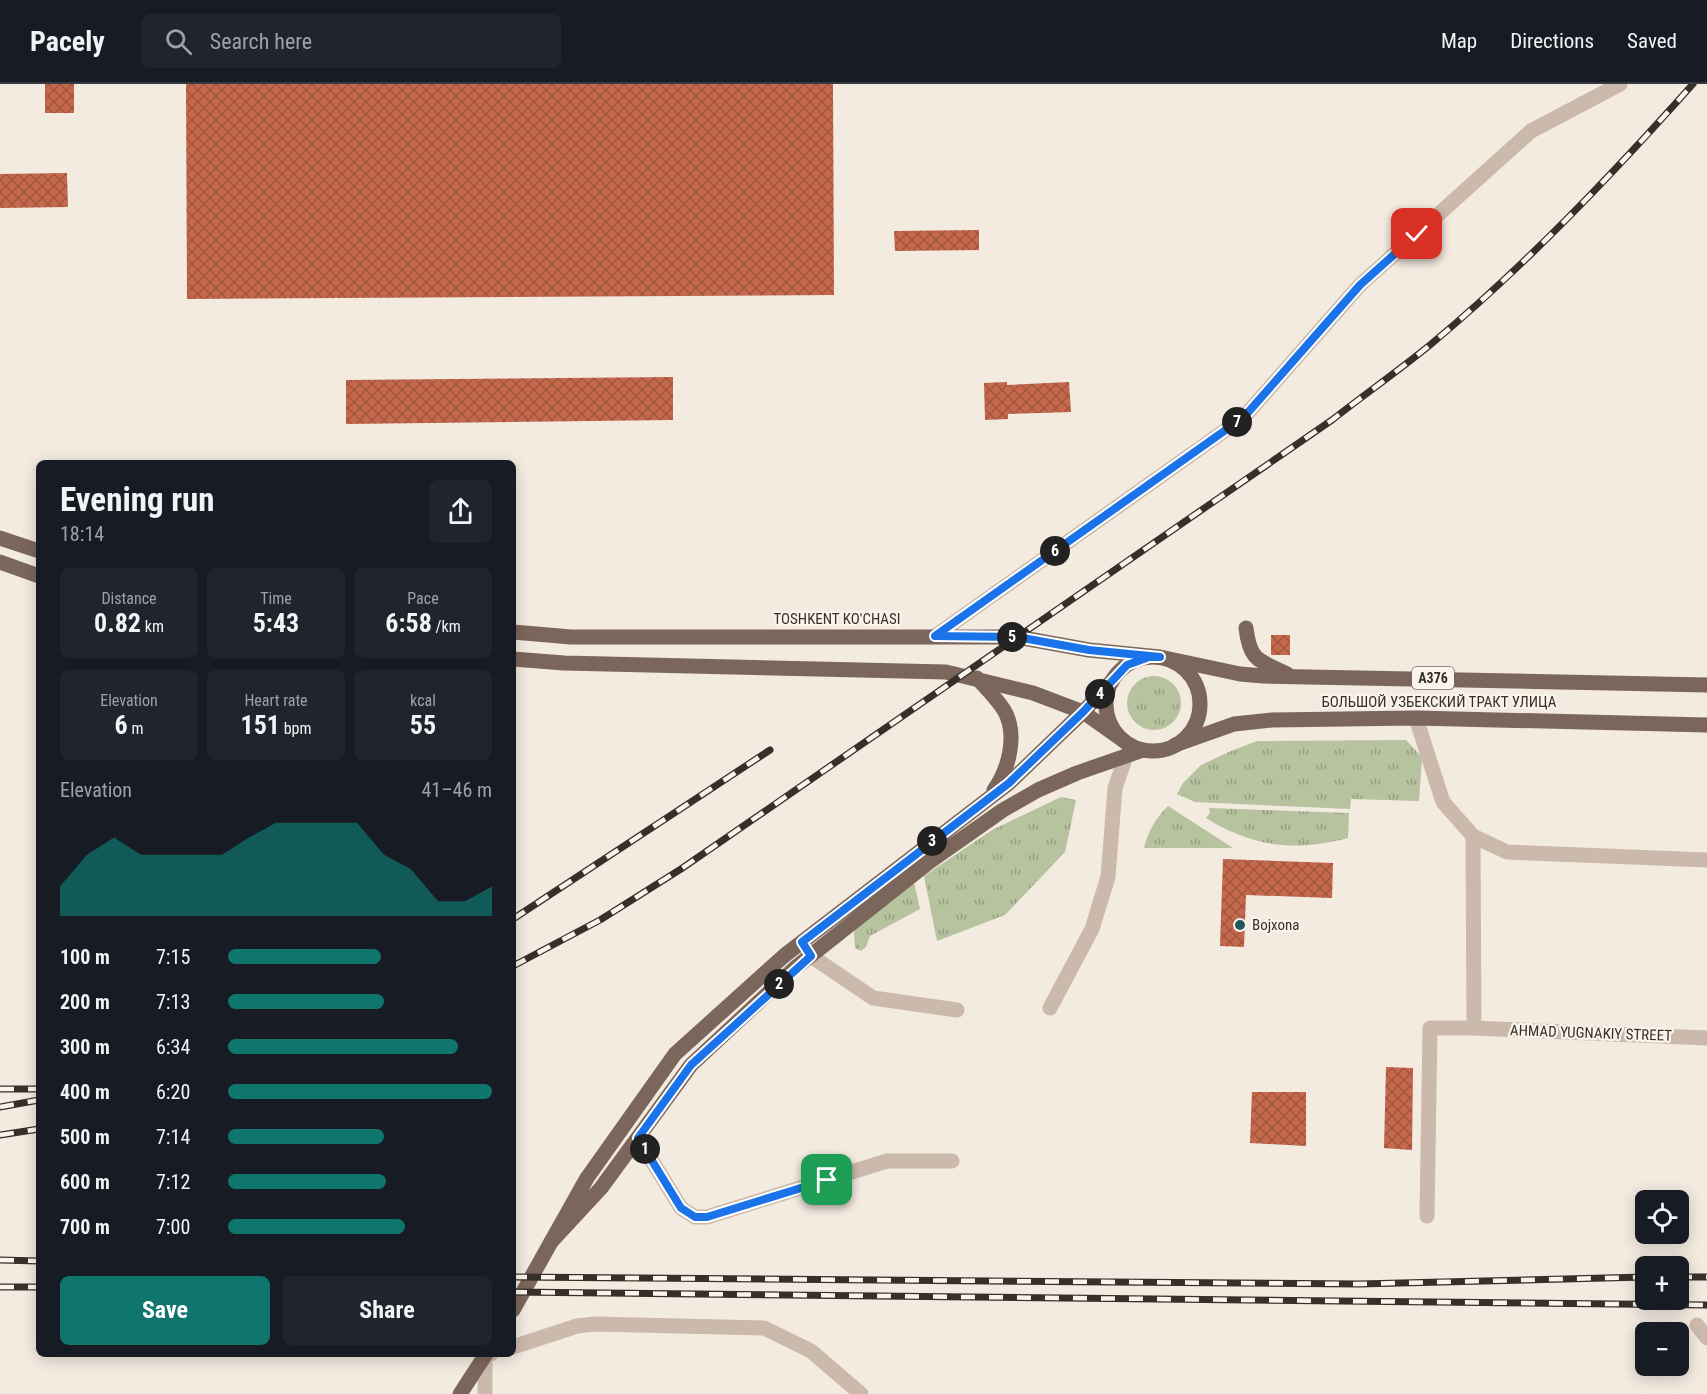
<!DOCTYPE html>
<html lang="en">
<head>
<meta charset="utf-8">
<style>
	body { margin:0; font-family:"Roboto Condensed",sans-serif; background:#20242c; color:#f1f3f6; height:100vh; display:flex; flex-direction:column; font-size:22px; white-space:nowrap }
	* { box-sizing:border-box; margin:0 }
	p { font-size:20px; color:#9ea1a6 }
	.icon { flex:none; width:33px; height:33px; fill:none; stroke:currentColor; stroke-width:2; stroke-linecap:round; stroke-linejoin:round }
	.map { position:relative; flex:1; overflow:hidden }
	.drawer { position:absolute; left:36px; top:376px; width:480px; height:897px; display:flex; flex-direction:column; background:#171b24; border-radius:9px; box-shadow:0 3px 15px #0003 }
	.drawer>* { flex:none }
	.controls { position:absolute; left:1635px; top:1106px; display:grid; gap:12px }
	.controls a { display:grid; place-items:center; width:54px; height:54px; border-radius:9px; background:#171b24; box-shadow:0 3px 15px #0003; font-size:30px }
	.pin { position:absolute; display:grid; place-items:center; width:51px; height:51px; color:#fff; margin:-26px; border-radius:12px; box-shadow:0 3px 9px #0006 }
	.km { position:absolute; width:30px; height:30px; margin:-15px; border-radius:50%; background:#222; color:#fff; font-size:16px; line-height:30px; text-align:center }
	.round { display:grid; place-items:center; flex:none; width:63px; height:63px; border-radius:9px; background:#20242c }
	.summary { display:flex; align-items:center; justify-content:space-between; height:102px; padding:0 24px }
	h1 { font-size:33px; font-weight:700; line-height:45px }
	.stats { display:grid; grid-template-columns:repeat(3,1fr); gap:9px; height:102px; padding:6px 24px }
	.stats div { display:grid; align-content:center; border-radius:9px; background:#20242c; text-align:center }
	.stats b { font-size:26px; font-weight:700 }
	.stats small { font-size:16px; font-weight:400 }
	.stats p { font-size:16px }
	.chart { height:168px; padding:12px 24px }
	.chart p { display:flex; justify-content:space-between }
	.chart svg { width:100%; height:108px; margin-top:6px; fill:#0f766e; opacity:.7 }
	.cta { display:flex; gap:12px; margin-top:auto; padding:12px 24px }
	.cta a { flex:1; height:69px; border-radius:9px; background:#0f766e; color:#fff; font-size:24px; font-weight:700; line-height:69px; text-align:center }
	.cta a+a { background:#20242c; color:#f1f3f6 }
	ul { padding:0 24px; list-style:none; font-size:20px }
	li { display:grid; grid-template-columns:96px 72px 1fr; align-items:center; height:45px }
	li i { height:15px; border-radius:8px; background:#0f766e }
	header { display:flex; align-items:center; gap:36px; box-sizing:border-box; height:84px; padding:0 30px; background:#171b24; border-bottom:2px solid #363941 }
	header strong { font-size:28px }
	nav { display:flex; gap:33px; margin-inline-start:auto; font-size:21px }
	.search { width:420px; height:54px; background:#20242c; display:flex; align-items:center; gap:15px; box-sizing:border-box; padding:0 21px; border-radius:9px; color:#9ea1a6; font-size:22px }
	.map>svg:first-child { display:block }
	.grass { fill:url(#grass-tufts) }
	.building { fill:url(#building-cross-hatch) }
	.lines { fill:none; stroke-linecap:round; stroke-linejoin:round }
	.minor { stroke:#cbb9ab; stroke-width:15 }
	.major { stroke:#7b665c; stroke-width:15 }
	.rail-casing { stroke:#392f2a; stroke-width:7 }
	.rail { stroke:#faf4ec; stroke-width:4.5; stroke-dasharray:14; stroke-linecap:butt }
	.route-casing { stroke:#fff; stroke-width:12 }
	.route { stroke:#1a73e8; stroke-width:8 }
	.poi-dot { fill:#20585b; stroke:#faf4ec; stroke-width:2 }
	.labels { text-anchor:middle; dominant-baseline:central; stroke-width:4.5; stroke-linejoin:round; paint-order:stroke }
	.shield { fill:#faf4ec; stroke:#736a64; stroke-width:1.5 }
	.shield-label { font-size:14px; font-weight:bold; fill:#392f2a }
	.street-label { font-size:15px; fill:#392f2a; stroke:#faf4ec }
	.poi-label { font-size:15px; fill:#392f2a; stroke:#faf4ec; text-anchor:start }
</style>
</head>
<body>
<header>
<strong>Pacely</strong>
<div class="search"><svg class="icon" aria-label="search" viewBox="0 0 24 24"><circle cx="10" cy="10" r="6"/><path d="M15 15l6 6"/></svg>Search here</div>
<nav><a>Map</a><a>Directions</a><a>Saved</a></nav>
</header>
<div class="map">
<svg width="1707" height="1310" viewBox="0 0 1707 1310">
	<defs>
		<pattern id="grass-tufts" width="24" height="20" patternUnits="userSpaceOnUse" patternTransform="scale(1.5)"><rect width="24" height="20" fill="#b7c29f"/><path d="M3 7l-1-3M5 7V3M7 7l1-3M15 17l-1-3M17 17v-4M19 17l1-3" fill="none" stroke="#969e82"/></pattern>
		<pattern id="building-cross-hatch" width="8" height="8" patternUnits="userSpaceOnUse" patternTransform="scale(1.5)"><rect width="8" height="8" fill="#c5684c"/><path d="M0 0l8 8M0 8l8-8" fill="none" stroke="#a1563f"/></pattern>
	</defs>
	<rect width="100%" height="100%" fill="#f3eae0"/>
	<!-- grass -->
	<g class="grass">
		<circle cx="1154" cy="619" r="27"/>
		<polygon points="1406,656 1422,673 1419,717 1351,715 1350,725 1195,718 1177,710 1183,699 1201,681 1231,667 1257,657"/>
		<polygon points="1061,713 1076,716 1065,768 1005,831 937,857 924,792 992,746"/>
		<path d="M1168 722 1233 764H1144C1148 747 1156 734 1168 722Z"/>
		<path d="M1209 724 1349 729 1348 754C1296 768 1252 763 1206 734L1210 729Z"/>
		<polygon points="914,798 920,825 870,852 866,863 861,867 855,864 854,849 857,841"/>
	</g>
	<!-- building -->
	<g class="building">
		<rect x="45" y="0" width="29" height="29"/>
		<polygon points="186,0 833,0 834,211 187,215"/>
		<polygon points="67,89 68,123 0,124 0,90"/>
		<polygon points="979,146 979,166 895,167 894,147"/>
		<polygon points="673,293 673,336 346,340 346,296"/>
		<polygon points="1007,298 1007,301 1069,298 1071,328 1008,330 1008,335 985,336 984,299"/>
		<rect x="1271" y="551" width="19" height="20"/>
		<polygon points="1223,775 1333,779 1332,814 1246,811 1244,863 1220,862"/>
		<polygon points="1386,983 1413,984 1412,1066 1384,1064"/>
		<polygon points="1252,1008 1306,1008 1306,1062 1250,1059"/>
	</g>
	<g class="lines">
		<!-- minor -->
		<g class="minor">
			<polyline points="935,552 1244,333 1360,201 1531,47 1620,0"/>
			<polyline points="1416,634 1443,718 1473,752 1507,768 1707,776"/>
			<polyline points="805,863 811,872 873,914 957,926"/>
			<polyline points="1050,924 1092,845 1108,793 1115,704 1126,672"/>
			<polyline points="1474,944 1707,954"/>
			<polyline points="638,1054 681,1124 695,1133 707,1133 887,1077 952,1077"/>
			<polyline points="1427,1132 1430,944 1474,944 1473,752"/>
			<polyline points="1697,1241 1707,1254"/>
			<polyline points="513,1263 577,1242 595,1240 764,1244 811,1267 861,1310"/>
			<polyline points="485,1310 485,1272 491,1270"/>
		</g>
		<!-- major -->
		<g class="major">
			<polyline points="0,454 39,467"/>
			<polyline points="0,478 39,492"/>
			<path d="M1246 544C1250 578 1259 576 1287 590"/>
			<polyline points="513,548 571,553 1017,553 1089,566 1160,573 1240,590 1263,592 1707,601"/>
			<circle cx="1153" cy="620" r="47"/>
			<polyline points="513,575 564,579 946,588 1033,609 1083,628 1124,657"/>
			<path d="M977 594C986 604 997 615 1004 626 1018 650 1009 685 994 706"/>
			<polyline points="1112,597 1083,628 1009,699 785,871 675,970 587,1094 551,1158 601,1104 691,981 795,884 929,778 1003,726 1038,706 1077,689 1143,666"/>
			<polyline points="1175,661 1234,640 1272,636 1416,634 1707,641"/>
			<polyline points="513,1226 551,1158"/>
			<polyline points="460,1310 486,1270"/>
		</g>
		<defs>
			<g id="rail">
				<polyline points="513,835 770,666"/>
				<path d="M513 882 600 836 681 785 1332 336C1364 311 1398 287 1430 261 1525 182 1611 92 1693 0"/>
				<polyline points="0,1005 39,1005"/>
				<polyline points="0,1023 39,1016"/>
				<polyline points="0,1051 39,1045"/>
				<polyline points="0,1176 39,1177"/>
				<polyline points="513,1193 1359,1200 1646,1193"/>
				<polyline points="1678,1193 1707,1193"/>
				<polyline points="0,1203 39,1203"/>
				<polyline points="513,1208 1707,1221"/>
			</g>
		</defs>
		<!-- rail casing -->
		<use href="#rail" class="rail-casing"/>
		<!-- rail -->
		<use href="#rail" class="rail"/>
	</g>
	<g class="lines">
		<defs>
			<polyline id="route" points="827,1096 707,1133 695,1133 681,1124 638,1054 691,981 811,872 802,858 1009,699 1083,628 1127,581 1149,573 1160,573 1089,566 1017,553 935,552 1244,333 1360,201 1417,150"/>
		</defs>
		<!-- route casing -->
		<use href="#route" class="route-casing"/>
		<!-- route -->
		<use href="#route" class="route"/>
	</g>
	<!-- markers -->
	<circle class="poi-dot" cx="1240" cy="841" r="6"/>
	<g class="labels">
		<!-- shield labels -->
		<rect class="shield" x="1412" y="583" width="42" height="22" rx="4.5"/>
		<g class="shield-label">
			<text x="1433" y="594">A376</text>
		</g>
		<!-- street labels -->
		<g class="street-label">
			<text x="837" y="535">TOSHKENT KO'CHASI</text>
			<text x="1439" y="618">БОЛЬШОЙ УЗБЕКСКИЙ ТРАКТ УЛИЦА</text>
			<text transform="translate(1591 949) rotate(2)">AHMAD YUGNAKIY STREET</text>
		</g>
		<!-- poi labels -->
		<g class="poi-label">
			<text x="1252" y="841">Bojxona</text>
		</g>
	</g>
</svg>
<div class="controls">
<a><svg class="icon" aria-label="locate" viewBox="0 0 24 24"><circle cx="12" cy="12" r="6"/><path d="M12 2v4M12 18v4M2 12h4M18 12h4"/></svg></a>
<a>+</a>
<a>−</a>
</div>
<div class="pin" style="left:827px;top:1096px;background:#1e9e55"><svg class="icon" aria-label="arrive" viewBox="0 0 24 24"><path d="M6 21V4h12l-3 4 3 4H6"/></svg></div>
<div class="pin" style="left:1417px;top:150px;background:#d93025"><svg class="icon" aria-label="check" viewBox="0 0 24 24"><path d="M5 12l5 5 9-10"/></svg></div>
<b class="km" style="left:645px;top:1065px">1</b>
<b class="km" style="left:779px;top:900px">2</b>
<b class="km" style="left:932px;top:757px">3</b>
<b class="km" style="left:1100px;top:610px">4</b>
<b class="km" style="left:1012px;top:553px">5</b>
<b class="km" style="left:1055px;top:467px">6</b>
<b class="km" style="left:1237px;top:338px">7</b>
<section class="drawer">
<div class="summary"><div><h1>Evening run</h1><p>18:14</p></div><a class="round"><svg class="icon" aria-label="share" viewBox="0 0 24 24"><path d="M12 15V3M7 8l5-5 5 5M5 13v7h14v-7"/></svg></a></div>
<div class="stats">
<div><p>Distance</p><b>0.82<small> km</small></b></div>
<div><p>Time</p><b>5:43</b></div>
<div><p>Pace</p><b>6:58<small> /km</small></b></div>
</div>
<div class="stats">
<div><p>Elevation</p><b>6<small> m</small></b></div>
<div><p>Heart rate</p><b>151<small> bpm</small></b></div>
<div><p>kcal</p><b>55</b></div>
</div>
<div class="chart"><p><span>Elevation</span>41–46 m</p>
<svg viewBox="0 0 160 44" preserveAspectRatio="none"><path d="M0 44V32L10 19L20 12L30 19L40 19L50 19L60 19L70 12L80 6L90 6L100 6L110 6L120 19L130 25L140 38L150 38L160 32V44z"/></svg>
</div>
<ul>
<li><b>100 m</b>7:15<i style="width:58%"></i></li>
<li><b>200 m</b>7:13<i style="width:59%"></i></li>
<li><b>300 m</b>6:34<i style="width:87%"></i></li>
<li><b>400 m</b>6:20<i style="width:100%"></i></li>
<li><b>500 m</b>7:14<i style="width:59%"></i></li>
<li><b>600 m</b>7:12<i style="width:60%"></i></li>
<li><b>700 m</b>7:00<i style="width:67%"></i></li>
</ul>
<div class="cta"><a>Save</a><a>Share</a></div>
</section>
</div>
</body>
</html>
